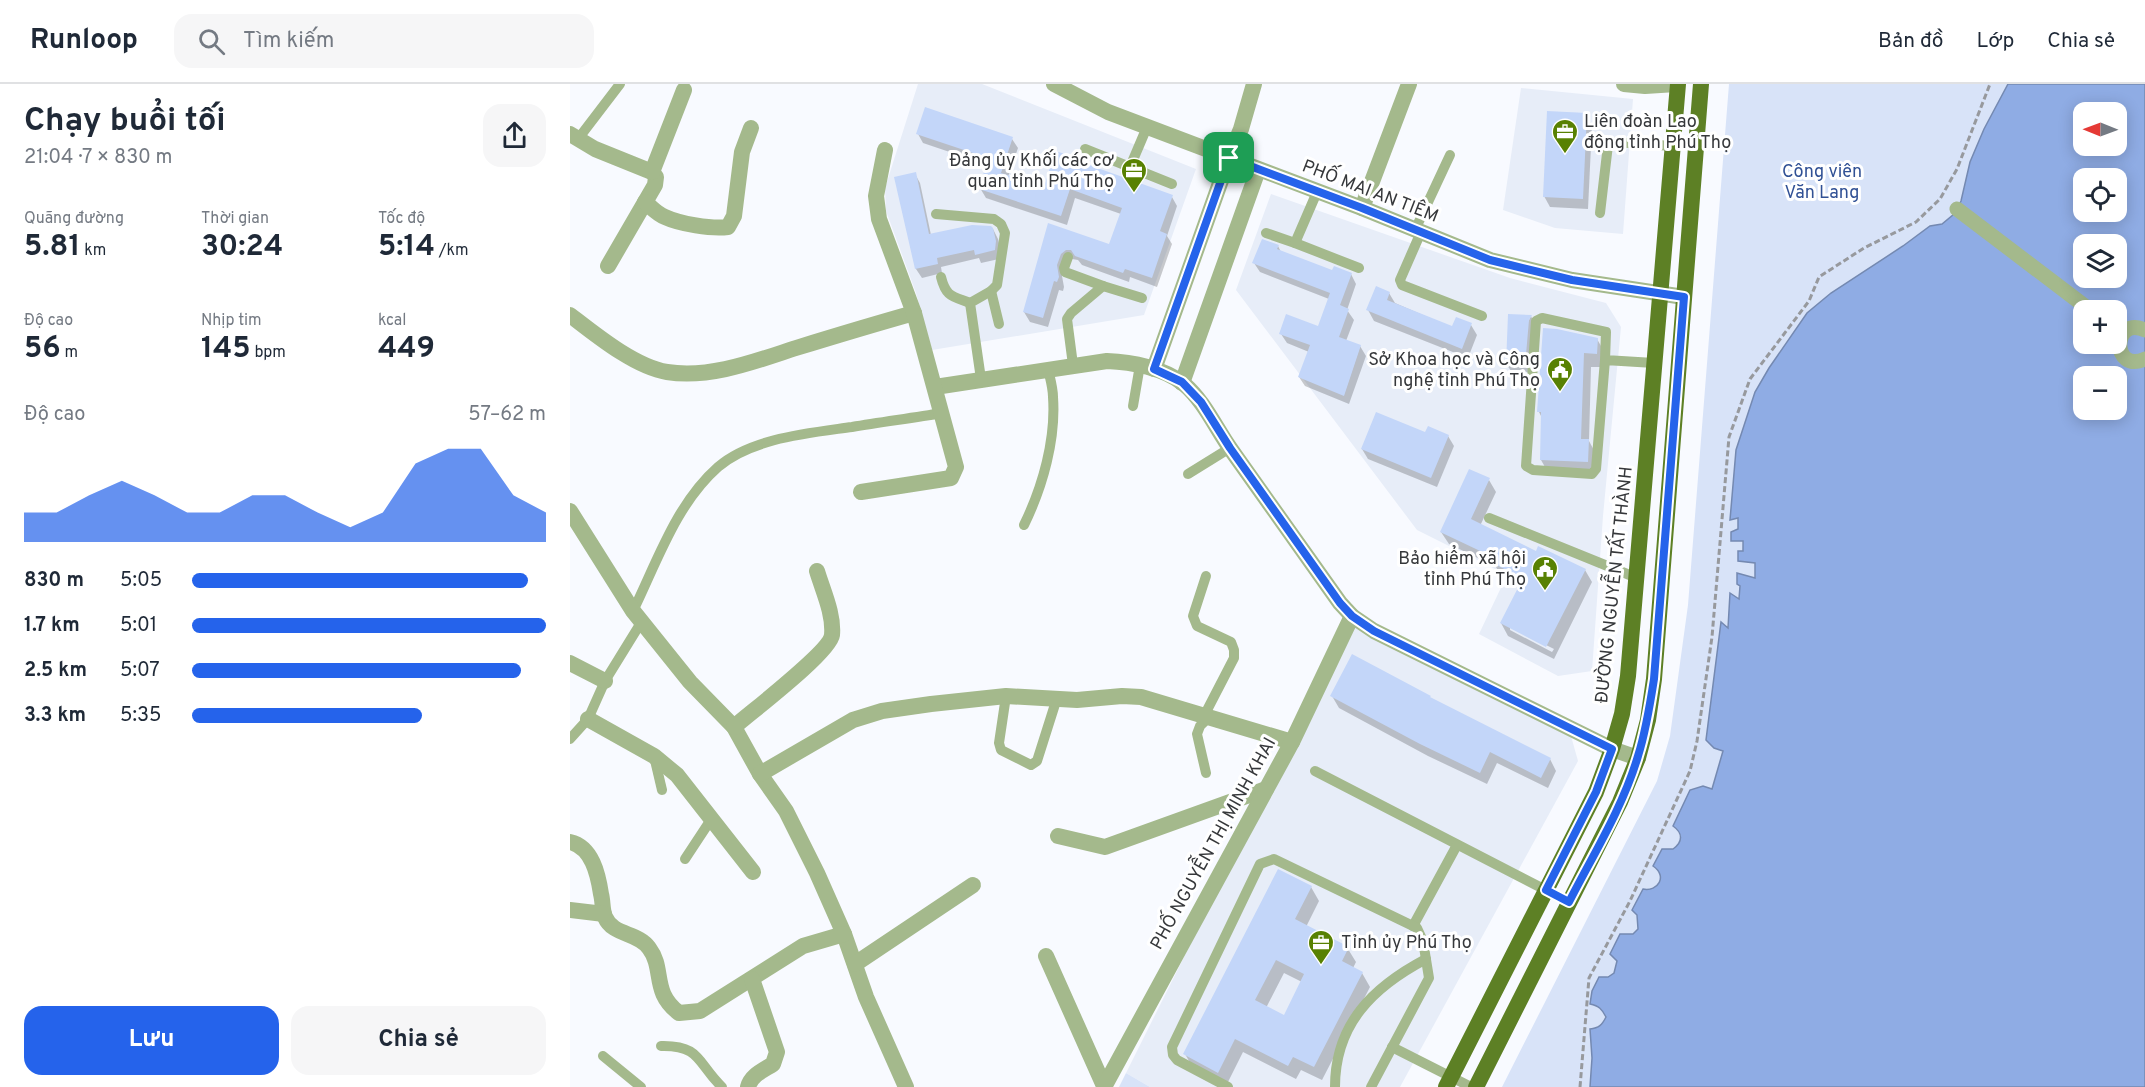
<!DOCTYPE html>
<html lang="vi">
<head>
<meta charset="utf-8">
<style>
	body { margin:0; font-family:Overpass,sans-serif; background:#f6f6f7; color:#1f2937; height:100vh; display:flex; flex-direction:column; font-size:22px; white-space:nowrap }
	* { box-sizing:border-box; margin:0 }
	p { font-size:20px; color:#747a83 }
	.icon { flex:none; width:33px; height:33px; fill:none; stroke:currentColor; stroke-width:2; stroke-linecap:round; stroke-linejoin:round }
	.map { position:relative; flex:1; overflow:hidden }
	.drawer { display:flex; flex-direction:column; background:#fff; width:570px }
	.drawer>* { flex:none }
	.needle { width:39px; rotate:271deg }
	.controls { position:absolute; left:1503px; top:18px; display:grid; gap:12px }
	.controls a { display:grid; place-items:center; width:54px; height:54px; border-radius:12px; background:#fff; box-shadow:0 3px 15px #0003; font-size:30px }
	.pin { position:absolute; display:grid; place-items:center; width:51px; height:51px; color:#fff; margin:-26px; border-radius:12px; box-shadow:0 3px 9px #0006 }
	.round { display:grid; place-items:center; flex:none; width:63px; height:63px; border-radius:18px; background:#f6f6f7 }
	.head { display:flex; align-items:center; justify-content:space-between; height:102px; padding:0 24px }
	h1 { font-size:33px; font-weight:700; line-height:45px }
	.metrics { display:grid; grid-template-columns:repeat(3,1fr); gap:9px; height:102px; padding:6px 24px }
	.metrics div { display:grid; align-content:center }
	.metrics b { font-size:30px; font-weight:700 }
	.metrics small { font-size:16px; font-weight:400 }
	.metrics p { font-size:16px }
	.chart { height:168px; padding:12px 24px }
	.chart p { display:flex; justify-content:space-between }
	.chart svg { width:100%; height:108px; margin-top:6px; fill:#2563eb; opacity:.7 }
	.action { display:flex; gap:12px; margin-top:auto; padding:12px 24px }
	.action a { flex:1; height:69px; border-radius:18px; background:#2563eb; color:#fff; font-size:24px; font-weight:700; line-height:69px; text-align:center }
	.action a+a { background:#f6f6f7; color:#1f2937 }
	ul { padding:0 24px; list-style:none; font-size:20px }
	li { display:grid; grid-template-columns:96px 72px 1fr; align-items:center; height:45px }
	li i { height:15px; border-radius:8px; background:#2563eb }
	header { display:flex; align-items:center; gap:36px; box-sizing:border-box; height:84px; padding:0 30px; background:#fff; border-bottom:2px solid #e0e1e3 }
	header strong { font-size:28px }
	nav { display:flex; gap:33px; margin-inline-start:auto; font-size:21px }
	.search { width:420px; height:54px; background:#f6f6f7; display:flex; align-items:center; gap:15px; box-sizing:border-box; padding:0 21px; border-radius:18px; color:#747a83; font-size:22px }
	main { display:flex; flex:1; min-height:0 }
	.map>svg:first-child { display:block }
	.built { fill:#e7edf8 }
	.green { fill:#d8e3f8 }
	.water { fill:#8face4; stroke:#7489b1; stroke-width:1.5; fill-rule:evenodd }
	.shadow { fill:#0003; fill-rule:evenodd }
	.building { fill:#c3d6f9; fill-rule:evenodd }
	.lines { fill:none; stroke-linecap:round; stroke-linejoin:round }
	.path { stroke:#97999d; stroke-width:3; stroke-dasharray:6 3; stroke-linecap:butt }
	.service { stroke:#a4b98c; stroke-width:10 }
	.pedestrian { stroke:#a4b98c; stroke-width:15 }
	.minor { stroke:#a4b98c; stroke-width:16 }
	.primary { stroke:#5d8025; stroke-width:16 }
	.route-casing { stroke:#fff; stroke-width:12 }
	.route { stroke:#2563eb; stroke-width:8 }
	.labels { text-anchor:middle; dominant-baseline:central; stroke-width:6; stroke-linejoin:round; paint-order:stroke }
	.poi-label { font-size:18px; fill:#36383b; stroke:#fff; text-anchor:end }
	.park-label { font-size:18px; fill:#315195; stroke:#fff }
	.street-label { font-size:18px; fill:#36383b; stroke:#fff }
</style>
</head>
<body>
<header>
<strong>Runloop</strong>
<div class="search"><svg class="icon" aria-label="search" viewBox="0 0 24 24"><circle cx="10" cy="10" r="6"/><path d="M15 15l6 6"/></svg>Tìm kiếm</div>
<nav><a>Bản đồ</a><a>Lớp</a><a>Chia sẻ</a></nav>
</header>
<main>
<section class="drawer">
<div class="head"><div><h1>Chạy buổi tối</h1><p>21:04 · 7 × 830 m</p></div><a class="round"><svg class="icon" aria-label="share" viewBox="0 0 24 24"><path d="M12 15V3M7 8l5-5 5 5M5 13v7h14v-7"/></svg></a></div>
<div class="metrics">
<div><p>Quãng đường</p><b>5.81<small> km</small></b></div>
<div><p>Thời gian</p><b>30:24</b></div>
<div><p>Tốc độ</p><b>5:14<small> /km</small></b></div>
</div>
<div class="metrics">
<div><p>Độ cao</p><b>56<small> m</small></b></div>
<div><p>Nhịp tim</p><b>145<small> bpm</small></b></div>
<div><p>kcal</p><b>449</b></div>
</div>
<div class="chart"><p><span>Độ cao</span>57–62 m</p>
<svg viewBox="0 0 160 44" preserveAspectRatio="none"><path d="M0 44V32L10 32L20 25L30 19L40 25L50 32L60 32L70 25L80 25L90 32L100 38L110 32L120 12L130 6L140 6L150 25L160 32V44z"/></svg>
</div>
<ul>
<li><b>830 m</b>5:05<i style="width:95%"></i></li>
<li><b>1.7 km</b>5:01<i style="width:100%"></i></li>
<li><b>2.5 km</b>5:07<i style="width:93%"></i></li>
<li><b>3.3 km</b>5:35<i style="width:65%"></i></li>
</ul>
<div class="action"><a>Lưu</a><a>Chia sẻ</a></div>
</section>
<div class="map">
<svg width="1575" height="1003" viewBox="0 0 1575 1003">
	<rect width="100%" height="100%" fill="#f8faff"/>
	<!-- built -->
	<g class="built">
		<polygon points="348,0 412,0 626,85 574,231 362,266 346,209 316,127 315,104"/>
		<polygon points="951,4 1063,15 1053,150 985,144 933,126"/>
		<polygon points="701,110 940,194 1036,219 1051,243 1033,432 1022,587 988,592 909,550 937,491 847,446 666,206"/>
		<polygon points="785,542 1001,652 1008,677 830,1003 580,1003 556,989 621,859"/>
	</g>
	<!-- green -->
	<g class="green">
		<path d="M1159 0H1438L1414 45 1400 78 1391 117 1384 130 1372 140 1360 142 1333 162 1261 209 1237 229 1199 284 1185 308 1166 366 1161 436 1168 433C1168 445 1173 455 1173 467L1185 479V494L1170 501 1169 516 1160 510 1158 545 1151 538 1153 667 1142 705 1103 742C1114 750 1112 764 1097 766L1084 782C1096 790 1091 802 1079 806L1067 831 1068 845 1063 850 1057 851 1045 873 1047 877 1044 889 1034 894 1020 920C1029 922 1032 925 1036 933L1032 941 1021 945 1022 974 1020 1003H932L1087 697 1100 652 1118 521Z"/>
		<polygon points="556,989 580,1003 549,1003"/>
	</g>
	<!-- water -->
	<path class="water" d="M1438 0H1575V1003H1020L1022 974 1020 945C1029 944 1032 941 1036 933 1032 925 1029 922 1020 920L1022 907 1029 893H1038L1044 889 1047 877 1040 870 1050 850H1063L1068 845 1067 831 1062 826 1073 805C1088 808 1098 792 1083 782L1092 765H1103C1113 758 1113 749 1103 742L1120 706 1133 702 1142 705 1153 667 1144 664 1136 656 1151 538 1158 544 1160 509 1169 515 1170 502 1167 500V489L1185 494V479L1168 477V467H1173V457H1161V448L1168 445V434L1160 436 1166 366 1185 308 1199 284 1237 229 1261 209 1333 162 1360 142 1372 140 1384 130 1391 117 1400 78 1414 45ZM1514 28H1546V62H1514ZM1514 94H1546V128H1514ZM1514 160H1546V194H1514ZM1514 226H1546V260H1514ZM1514 292H1546V326H1514Z"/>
	<!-- shadow -->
	<g class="shadow">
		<polygon points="1016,31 1022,41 1018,125 980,123 974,112"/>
		<polygon points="348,50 442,55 448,64 438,93 475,105 508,75 511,80 602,113 607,122 597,152 602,160 587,203 560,193 559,198 512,181 508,176 502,175 496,180 492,192 494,203 493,207 489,206 478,243 460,238 454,228 479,141 540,162 551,130 505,114 497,141 416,114 410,104 418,81 353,59"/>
		<polygon points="345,90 350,99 361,151 423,145 428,155 431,167 429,175 411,179 409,174 371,183 372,189 352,194 346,185 326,94"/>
		<polygon points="708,162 711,168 763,188 781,190 786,200 777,226 784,236 776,257 790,262 796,272 779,320 735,302 729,293 739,268 717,259 711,250 749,244 759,215 690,188 684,179"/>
		<polygon points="819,209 825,219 883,244 901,241 907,251 898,274 804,237 798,226"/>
		<polygon points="961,232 964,239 958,288 941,287 937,281"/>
		<polygon points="974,246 1027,255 1035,269 1034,283 1021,283 1019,357 1026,370 1025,392 979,390 971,376 972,334 969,328"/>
		<polygon points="856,350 878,352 884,362 867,403 798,375 792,365"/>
		<path d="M919 396 926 408 910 442 967 469 1015 486 1022 498 984 575 938 552 931 539 951 501 931 492 926 483 879 460 871 448ZM940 543 984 565 982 568 940 546Z"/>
		<polygon points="762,612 980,675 986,687 978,704 927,679 917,700 858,672 769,624"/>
		<path d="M741 803 749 817 736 843 778 865 786 878 783 884 792 889 800 903 752 996 731 986 726 995 673 968 656 1002 623 984 615 970ZM714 889 732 898 714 933 696 924Z"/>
	</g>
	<!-- building -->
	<g class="building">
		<polygon points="355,23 443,53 431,89 474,103 485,67 509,74 508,77 603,111 590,147 597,150 582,194 555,185 553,189 505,172 501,166 496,166 491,170 487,181 489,193 487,198 484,197 473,234 453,228 478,139 539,160 552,124 500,105 491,132 409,105 418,74 346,50"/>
		<polygon points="977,27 1017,29 1013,115 973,113"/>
		<polygon points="346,88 359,150 402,141 421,142 423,144 426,157 425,166 405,171 404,166 367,174 368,180 345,185 324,93"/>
		<polygon points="692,155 709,161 707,165 762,186 764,182 782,189 770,221 779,225 769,253 791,261 774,312 728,293 740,261 709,250 716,230 748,242 760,209 682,179"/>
		<polygon points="806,202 820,208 817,216 882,242 886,233 902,239 892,265 796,226"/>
		<polygon points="938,230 962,231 959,236 955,282 936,281"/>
		<polygon points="973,244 987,245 1028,254 1027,270 1014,269 1011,355 1019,355 1018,378 970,376 971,328 967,328"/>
		<polygon points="806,328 855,348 858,342 879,351 861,394 791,365"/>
		<polygon points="899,385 920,394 901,435 966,467 968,462 1016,485 976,563 930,539 953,494 922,479 925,474 870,448"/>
		<polygon points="782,570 861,612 860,613 981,674 971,694 920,668 910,689 850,660 760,612"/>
		<path d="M708 785 742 802 725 835 779 863 772 877 793 888 744 983 723 973 718 982 665 955 648 989 613 970ZM706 876 734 890 714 931 685 916Z"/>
	</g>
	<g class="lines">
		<!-- path -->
		<polyline class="path" points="1010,1003 1019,894 1060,817 1120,687 1127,657 1142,553 1159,353 1180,295 1239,217 1249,193 1294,164 1346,138 1370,115 1387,85 1420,0"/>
		<!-- service -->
		<g class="service">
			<polyline points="8,55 50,0"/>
			<polyline points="515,65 602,100"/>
			<polyline points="560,83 577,43"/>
			<polyline points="1030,129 1038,61 1043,58 1102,62"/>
			<polyline points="366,130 424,135 431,140 435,149 427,201 421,207 400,219 411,295"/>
			<polyline points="845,146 880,71"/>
			<polyline points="851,148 830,196 832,201 912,232"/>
			<polyline points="696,149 725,159 747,108"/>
			<polyline points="725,159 789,184"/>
			<polyline points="498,173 494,184 495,188 533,202"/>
			<path d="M371 193C376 213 382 212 400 219"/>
			<polyline points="421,207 429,240"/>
			<polyline points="1035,276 1036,248 972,234 966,237 956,382 963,386 1022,390 1026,385 1035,276 1084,279"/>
			<polyline points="503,281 497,235 501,229 533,202 572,214"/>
			<polyline points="563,322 570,281"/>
			<polyline points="618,390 660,364"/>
			<polyline points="919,434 1067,494"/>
			<path d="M454 441C473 402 486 355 483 313 483 304 480 294 478 285"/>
			<path d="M63 527C87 478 106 420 148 383 181 354 240 349 282 343 312 338 342 334 372 329"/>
			<polyline points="436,612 429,659 431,666 461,681 467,677 487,614"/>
			<polyline points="634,632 664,574 664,566 661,558 627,542 623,532 636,492"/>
			<polyline points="0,655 18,635 35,597 72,537"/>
			<polyline points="84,672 92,706"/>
			<polyline points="745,687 999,818"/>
			<polyline points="636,689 627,650 630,642 639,633"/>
			<polyline points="115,775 142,734"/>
			<polyline points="843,842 887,761"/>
			<path d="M91 962C131 961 127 979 152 1003"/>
			<polyline points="822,963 901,1003"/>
			<polyline points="33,972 71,1003"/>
			<polyline points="658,1003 607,976 603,971 602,963 690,780 704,775 843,842 847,844 853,857 859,894 801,1003"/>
			<path d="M765 1003C765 940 803 903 856 875"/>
		</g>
		<!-- pedestrian -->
		<g class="pedestrian">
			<polyline points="1387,125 1520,226"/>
			<path d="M1575 246C1542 231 1541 290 1575 275"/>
		</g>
		<!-- minor -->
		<g class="minor">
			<polyline points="484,0 538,28 792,124 920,176 1002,196 1114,213"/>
			<polyline points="1054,0 1075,2 1106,0"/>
			<polyline points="0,50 25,65 82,88 86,93 85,101 38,182"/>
			<polyline points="82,88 114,6"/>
			<path d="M75 118C81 123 87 130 95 133 110 140 141 145 158 143L164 132 172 68 181 44"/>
			<polyline points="792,124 839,0"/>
			<path d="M0 231C26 251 65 283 97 288 140 295 186 277 226 264 265 252 305 240 344 229"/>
			<polyline points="584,285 659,74 671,45 684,0"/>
			<polyline points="612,299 688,86"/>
			<path d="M365 303 537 277C562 278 594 284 614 300 635 318 646 345 662 367 698 418 734 469 770 519L782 532 804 547 1042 665 1068 674"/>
			<polyline points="291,408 381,394 386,383 344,229 309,135 306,112 315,66"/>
			<polyline points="0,427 63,527 120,598 164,643 190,690 216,727 247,789 274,850 296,913 336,1003"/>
			<polyline points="0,579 35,597"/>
			<polyline points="18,635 84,672 107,691 183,788"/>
			<path d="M164 643C181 628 260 568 262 551 264 530 253 507 247 487"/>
			<polyline points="190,690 283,636 312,627 361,620 436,612 507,616 552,612 571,613 722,658"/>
			<polyline points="488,752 535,763 696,705"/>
			<path d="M0 758C22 763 28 790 31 810 33 817 32 826 35 833 43 852 68 848 79 864 95 885 81 908 109 929L130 927 233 862 274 850"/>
			<polyline points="0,826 34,830"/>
			<polyline points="476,872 534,1002"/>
			<polyline points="285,880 403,801"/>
			<path d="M178 1003C181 991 194 986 203 980L207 968 182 895"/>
			<polyline points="534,1003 722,658 782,532"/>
		</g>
		<!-- primary -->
		<g class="primary">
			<polyline points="876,1003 1026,708 1042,665 1052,630 1058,592 1108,0"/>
			<polyline points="906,1003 1050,718 1068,674 1078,636 1084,595 1131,0"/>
		</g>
	</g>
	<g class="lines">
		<defs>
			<path id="route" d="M659 74 792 124 920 176 1002 196 1114 213 1084 595C1080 621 1076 647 1068 672 1053 723 1023 771 999 818L976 806 1026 708 1042 665 804 547 782 532 770 519 660 364 631 318 612 298 584 285Z"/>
		</defs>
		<!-- route casing -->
		<use href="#route" class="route-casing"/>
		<!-- route -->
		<use href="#route" class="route"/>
	</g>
	<!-- icons -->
	<defs>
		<symbol id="office-pin" viewBox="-11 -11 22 30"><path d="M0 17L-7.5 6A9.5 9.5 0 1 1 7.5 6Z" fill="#588102" stroke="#fff"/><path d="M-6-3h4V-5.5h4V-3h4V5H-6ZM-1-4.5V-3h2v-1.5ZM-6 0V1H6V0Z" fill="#fff"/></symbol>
		<symbol id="civic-pin" viewBox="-11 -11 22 30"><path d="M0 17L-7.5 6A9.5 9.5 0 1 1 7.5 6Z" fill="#588102" stroke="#fff"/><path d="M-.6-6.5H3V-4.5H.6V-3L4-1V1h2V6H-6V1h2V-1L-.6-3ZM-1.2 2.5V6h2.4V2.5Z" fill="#fff"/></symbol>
	</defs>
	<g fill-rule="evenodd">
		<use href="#office-pin" x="980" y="33" width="30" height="40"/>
		<use href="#office-pin" x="549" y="72" width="30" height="40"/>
		<use href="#civic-pin" x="975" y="271" width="30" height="40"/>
		<use href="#civic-pin" x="960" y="470" width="30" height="40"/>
		<use href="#office-pin" x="736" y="844" width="30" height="40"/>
	</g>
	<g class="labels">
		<!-- poi labels -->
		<g class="poi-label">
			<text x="1014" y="38" text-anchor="start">Liên đoàn Lao<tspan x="1014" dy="21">động tỉnh Phú Thọ</tspan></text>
			<text x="544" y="77">Đảng ủy Khối các cơ<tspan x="544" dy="21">quan tỉnh Phú Thọ</tspan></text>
			<text x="970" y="276">Sở Khoa học và Công<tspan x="970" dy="21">nghệ tỉnh Phú Thọ</tspan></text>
			<text x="956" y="475">Bảo hiểm xã hội<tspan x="956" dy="21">tỉnh Phú Thọ</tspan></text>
			<text x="771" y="859" text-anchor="start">Tỉnh ủy Phú Thọ</text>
		</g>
		<!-- park labels -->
		<g class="park-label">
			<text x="1252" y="88">Công viên<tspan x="1252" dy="21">Văn Lang</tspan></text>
		</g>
		<!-- street labels -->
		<g class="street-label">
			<text transform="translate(800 108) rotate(21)">PHỐ MAI AN TIÊM</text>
			<text transform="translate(1045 501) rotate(-84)">ĐƯỜNG NGUYỄN TẤT THÀNH</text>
			<text transform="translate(644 760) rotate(-61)">PHỐ NGUYỄN THỊ MINH KHAI</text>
		</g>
	</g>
</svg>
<div class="controls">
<a><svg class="needle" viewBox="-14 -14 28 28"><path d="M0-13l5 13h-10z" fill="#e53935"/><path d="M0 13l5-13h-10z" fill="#747a83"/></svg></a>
<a><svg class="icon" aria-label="locate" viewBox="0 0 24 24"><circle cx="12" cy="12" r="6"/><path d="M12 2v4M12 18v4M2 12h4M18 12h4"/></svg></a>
<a><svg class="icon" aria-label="layers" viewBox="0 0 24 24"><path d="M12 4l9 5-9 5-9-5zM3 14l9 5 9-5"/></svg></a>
<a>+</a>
<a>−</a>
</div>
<div class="pin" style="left:659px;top:74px;background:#1e9e55"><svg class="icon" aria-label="arrive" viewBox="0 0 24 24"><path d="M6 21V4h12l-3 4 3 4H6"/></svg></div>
</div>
</main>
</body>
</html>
